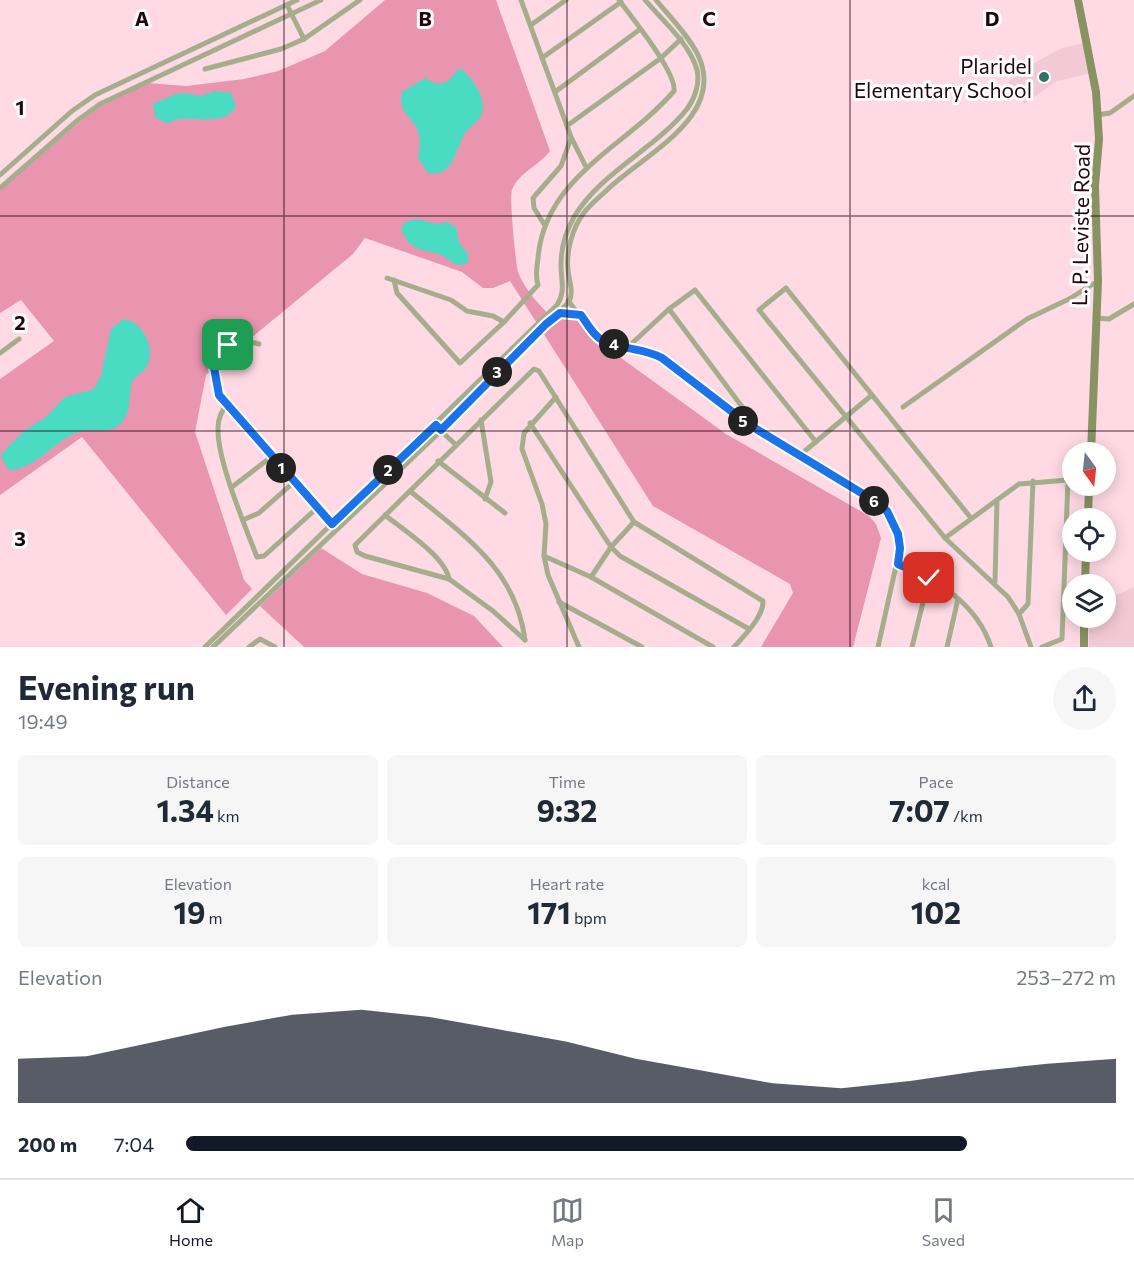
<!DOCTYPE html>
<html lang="en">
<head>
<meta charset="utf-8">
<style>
	body { margin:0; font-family:Commissioner,sans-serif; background:#f6f6f7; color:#1f2937; height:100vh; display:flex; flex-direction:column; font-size:22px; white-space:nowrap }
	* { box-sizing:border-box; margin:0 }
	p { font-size:20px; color:#747a83 }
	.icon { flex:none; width:33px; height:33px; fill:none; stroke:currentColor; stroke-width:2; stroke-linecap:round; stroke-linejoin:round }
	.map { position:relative; height:647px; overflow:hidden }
	.panel { display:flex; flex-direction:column; background:#fff; flex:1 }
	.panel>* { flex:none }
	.needle { width:39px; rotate:165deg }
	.buttons { position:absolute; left:1062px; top:442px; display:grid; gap:12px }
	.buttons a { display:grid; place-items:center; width:54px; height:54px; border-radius:50%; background:#fff; box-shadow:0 3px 15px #0003; font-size:30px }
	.pin { position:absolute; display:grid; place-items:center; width:51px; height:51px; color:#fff; margin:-26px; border-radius:12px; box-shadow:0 3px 9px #0006 }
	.km { position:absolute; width:30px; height:30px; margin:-15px; border-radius:50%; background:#222; color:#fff; font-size:16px; line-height:30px; text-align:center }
	.round { display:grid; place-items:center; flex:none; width:63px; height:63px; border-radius:32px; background:#f6f6f7 }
	.head { display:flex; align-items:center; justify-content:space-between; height:102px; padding:0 18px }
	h1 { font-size:33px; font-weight:700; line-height:45px }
	.metrics { display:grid; grid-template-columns:repeat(3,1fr); gap:9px; height:102px; padding:6px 18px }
	.metrics div { display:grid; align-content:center; border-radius:9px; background:#f6f6f7; text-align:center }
	.metrics b { font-size:30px; font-weight:700 }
	.metrics small { font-size:16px; font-weight:400 }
	.metrics p { font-size:16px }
	.chart { height:168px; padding:12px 18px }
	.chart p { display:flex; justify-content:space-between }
	.chart svg { width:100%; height:108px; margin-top:6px; fill:#111827; opacity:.7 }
	ul { padding:0 18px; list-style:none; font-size:20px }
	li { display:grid; grid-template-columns:96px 72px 1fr; align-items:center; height:45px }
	li i { height:15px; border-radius:8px; background:#111827 }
	.menu { display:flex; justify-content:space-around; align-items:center; height:84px; border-top:2px solid #e0e1e3; background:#fff; font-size:16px; color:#747a83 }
	.menu a { display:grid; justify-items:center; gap:3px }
	.menu .active { color:#111827 }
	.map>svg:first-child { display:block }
	.built { fill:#f2cad5 }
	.green { fill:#e995af }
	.water { fill:#4adbc3 }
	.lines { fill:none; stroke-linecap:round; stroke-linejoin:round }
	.street { stroke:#a5ae8c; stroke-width:5 }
	.secondary { stroke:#879360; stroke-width:8 }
	.route-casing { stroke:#fff; stroke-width:12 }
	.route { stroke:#1a73e8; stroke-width:8 }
	.grid { fill:none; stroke:#21040f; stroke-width:1.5; stroke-opacity:0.55 }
	.poi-dot { fill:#2d7266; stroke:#fff; stroke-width:2 }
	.labels { text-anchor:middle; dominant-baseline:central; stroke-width:6; stroke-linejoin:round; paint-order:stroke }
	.poi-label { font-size:21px; fill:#21040f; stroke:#fff; text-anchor:end }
	.street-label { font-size:21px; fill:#21040f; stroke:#fff }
	.grid-label { font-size:20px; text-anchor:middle; font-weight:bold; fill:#21040f; stroke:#fff; stroke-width:6; stroke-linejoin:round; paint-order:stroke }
</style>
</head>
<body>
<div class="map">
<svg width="1134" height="647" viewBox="0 0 1134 647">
	<rect width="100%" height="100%" fill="#ffdae4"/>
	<!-- built -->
	<g class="built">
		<polygon points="1086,42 1092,73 1057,81 1024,104 1008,82 1032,64 1060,49"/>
		<polygon points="1134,587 1134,647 1089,647 1089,618 1106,618 1106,600"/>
	</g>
	<!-- green -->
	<g class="green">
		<path d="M385 0H496L550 151C540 165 518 173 512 190 509 196 516 266 518 272 525 291 541 306 554 320L568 314 577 320 595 339 726 434 869 516 876 524 881 538 853 647H761L793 593 790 584 653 506 510 281 493 288H483L462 272 365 238 353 254 206 375 195 432 244 580 252 589 226 615 82 437 0 495V379L54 341 21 300 0 313V190L95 109 147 83 186 86 244 79 278 71 325 51Z"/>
		<polygon points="321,548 362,574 427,593 474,616 503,647 304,647 260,606"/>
	</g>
	<!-- water -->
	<g class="water">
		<path d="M462 69C473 80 491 102 479 119 474 125 466 129 463 137 454 154 453 177 428 173L418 158C428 115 395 121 402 92L425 78C439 87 447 86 457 70Z"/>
		<path d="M216 91 231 93 236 106C227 126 197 117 179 119 174 119 172 123 166 123L155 117 153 104 176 94 186 93 200 96Z"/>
		<polygon points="417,219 436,224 447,222 456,227 459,243 468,254 468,262 463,265 455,264 440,254 418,249 408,242 401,229 405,222"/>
		<path d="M124 319C143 322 155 347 148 364 145 372 136 375 132 382 128 395 132 411 122 422 111 436 93 427 78 432 54 441 35 470 9 470L1 457 3 452 24 431 46 417 65 397 94 389 101 376 111 329Z"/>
	</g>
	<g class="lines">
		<!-- street -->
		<g class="street">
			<polyline points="521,0 571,137 586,167"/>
			<polyline points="287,5 304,39"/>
			<polyline points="531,25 566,0"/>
			<polyline points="542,58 621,2"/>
			<polyline points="205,69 281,49 304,39 360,0"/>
			<polyline points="555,92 639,30"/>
			<polyline points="1097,115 1110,113 1134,96"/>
			<polyline points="568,125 661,58 681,39"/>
			<polyline points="0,175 72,111 95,95 297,0"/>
			<polyline points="0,188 78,120 100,104 321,0"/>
			<polyline points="544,224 534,208 533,198 561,166 571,138"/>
			<polyline points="387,278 451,300 467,311 493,316 504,322"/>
			<path d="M394 280 397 293 460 363 504 322 538 285C535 276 537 267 538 258 545 176 626 147 674 91 677 73 632 18 619 0"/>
			<path d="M568 301C578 312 587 329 598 338 616 351 642 347 662 358L748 424 873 500C890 514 898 526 900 548L878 647"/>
			<polyline points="669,309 746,412 748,424"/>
			<polyline points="560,313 581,315"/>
			<polyline points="1096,318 1109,319 1134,304"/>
			<polyline points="259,344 240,339 232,341 213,362 219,395 316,509 334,526"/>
			<polyline points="628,347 669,309 695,290 816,442"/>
			<polyline points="0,353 19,339"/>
			<polyline points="556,397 524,433 522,449 542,504 546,524 544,556 548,575 579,647"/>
			<path d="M228 403C221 411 218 418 218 428 217 460 245 526 257 557L264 556 316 509"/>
			<polyline points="903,407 1027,319 1069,299 1098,281"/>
			<polyline points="481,420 491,482 485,499"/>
			<polyline points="530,423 611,547 620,556 749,629"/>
			<polyline points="439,429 455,444"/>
			<polyline points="800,455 872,395"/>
			<polyline points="438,461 505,513"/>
			<polyline points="232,487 271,457"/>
			<path d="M410 491C462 534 516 568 525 640"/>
			<path d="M385 515C403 530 445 556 449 579"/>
			<polyline points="971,518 786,288 759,310 945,538 1008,597 1019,614 1031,647"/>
			<polyline points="243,520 259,513 294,482"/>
			<polyline points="945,538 1019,484 1068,480 1062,639 1042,647"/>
			<polyline points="544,556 591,577 713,647"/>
			<path d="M898 564C938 580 977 604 991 647"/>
			<polyline points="591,577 611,547 634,522"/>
			<polyline points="995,582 997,500"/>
			<polyline points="559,602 642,647"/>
			<polyline points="1019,614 1028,604 1033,481"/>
			<path d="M525 640 493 611 449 579 365 556 357 552 355 545 534 369 539 371 634 522 763 601C764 616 744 636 734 647"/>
			<path d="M205 647 557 305C566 291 561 281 561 265 561 249 566 231 574 217 601 172 655 149 687 109 695 98 700 83 697 70 690 44 662 20 645 0"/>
			<path d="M213 647 441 431 500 368 569 302C574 292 569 281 568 270 566 252 572 229 583 214 590 204 601 196 609 188 645 154 727 116 698 55 688 35 670 17 656 0"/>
			<polyline points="249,647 260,639 275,647"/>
			<polyline points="912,647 929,578"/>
			<polyline points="947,647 958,599"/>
		</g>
		<!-- secondary -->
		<g class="secondary">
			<polyline points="1078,0 1096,92 1099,139 1095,186 1098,281 1091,453"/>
			<polyline points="1088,519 1089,486"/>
			<polyline points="1085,585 1086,552"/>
			<polyline points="1084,647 1084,618"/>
		</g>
	</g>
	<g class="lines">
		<defs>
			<path id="route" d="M228 345 213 362 219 395 332 524 436 425 441 430 546 324 560 313 581 315C586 322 592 333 599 338 616 350 642 347 662 358L748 424 873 500 887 511 898 534 900 548 898 564 929 578"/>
		</defs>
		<!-- route casing -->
		<use href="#route" class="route-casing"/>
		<!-- route -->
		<use href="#route" class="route"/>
	</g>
	<!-- grid -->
	<path class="grid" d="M284 0V647M567 0V647M850 0V647M0 216H1134M0 431H1134"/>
	<!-- markers -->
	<circle class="poi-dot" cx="1044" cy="77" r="6"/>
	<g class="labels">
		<!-- poi labels -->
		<g class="poi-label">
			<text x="1032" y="65">Plaridel<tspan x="1032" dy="24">Elementary School</tspan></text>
		</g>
		<!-- street labels -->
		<g class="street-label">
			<text transform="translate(1080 225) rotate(-89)">L. P. Leviste Road</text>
		</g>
	</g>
	<g class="grid-label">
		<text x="142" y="26">A</text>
		<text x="425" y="26">B</text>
		<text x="709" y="26">C</text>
		<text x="992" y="26">D</text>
		<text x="20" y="115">1</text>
		<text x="20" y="330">2</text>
		<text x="20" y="546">3</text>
	</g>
</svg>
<div class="buttons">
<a><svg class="needle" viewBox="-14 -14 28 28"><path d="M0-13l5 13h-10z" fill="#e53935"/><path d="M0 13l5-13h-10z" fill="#747a83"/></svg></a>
<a><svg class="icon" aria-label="locate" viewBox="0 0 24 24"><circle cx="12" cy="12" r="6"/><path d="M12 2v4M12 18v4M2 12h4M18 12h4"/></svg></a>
<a><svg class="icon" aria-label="layers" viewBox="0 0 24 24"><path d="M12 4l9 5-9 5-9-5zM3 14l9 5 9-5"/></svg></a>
</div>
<div class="pin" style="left:228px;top:345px;background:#1e9e55"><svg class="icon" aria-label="arrive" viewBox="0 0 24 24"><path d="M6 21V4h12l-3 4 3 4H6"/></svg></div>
<div class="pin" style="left:929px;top:578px;background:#d93025"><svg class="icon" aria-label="check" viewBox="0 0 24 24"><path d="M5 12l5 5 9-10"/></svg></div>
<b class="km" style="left:281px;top:468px">1</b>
<b class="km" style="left:388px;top:470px">2</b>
<b class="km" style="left:497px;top:372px">3</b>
<b class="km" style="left:614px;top:344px">4</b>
<b class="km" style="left:743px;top:421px">5</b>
<b class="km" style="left:874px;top:501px">6</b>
</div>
<section class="panel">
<div class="head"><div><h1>Evening run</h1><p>19:49</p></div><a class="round"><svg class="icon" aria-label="share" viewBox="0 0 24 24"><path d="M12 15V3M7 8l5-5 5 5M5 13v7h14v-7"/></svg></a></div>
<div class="metrics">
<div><p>Distance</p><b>1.34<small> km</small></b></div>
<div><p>Time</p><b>9:32</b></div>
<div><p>Pace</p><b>7:07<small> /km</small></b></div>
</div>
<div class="metrics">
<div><p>Elevation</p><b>19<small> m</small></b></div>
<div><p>Heart rate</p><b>171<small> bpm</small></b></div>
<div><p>kcal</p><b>102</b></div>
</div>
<div class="chart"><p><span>Elevation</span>253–272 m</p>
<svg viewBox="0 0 160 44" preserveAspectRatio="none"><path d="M0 44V26L10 25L20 19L30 13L40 8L50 6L60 9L70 14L80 19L90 26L100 31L110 36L120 38L130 35L140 31L150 28L160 26V44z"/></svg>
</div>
<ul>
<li><b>200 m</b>7:04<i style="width:84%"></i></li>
</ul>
</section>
<nav class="menu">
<a class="active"><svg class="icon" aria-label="home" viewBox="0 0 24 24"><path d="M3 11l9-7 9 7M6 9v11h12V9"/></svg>Home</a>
<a><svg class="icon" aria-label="map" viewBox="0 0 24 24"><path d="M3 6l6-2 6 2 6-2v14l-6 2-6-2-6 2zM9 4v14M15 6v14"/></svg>Map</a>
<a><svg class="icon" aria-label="saved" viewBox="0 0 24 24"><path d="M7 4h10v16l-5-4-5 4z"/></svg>Saved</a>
</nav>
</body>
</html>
